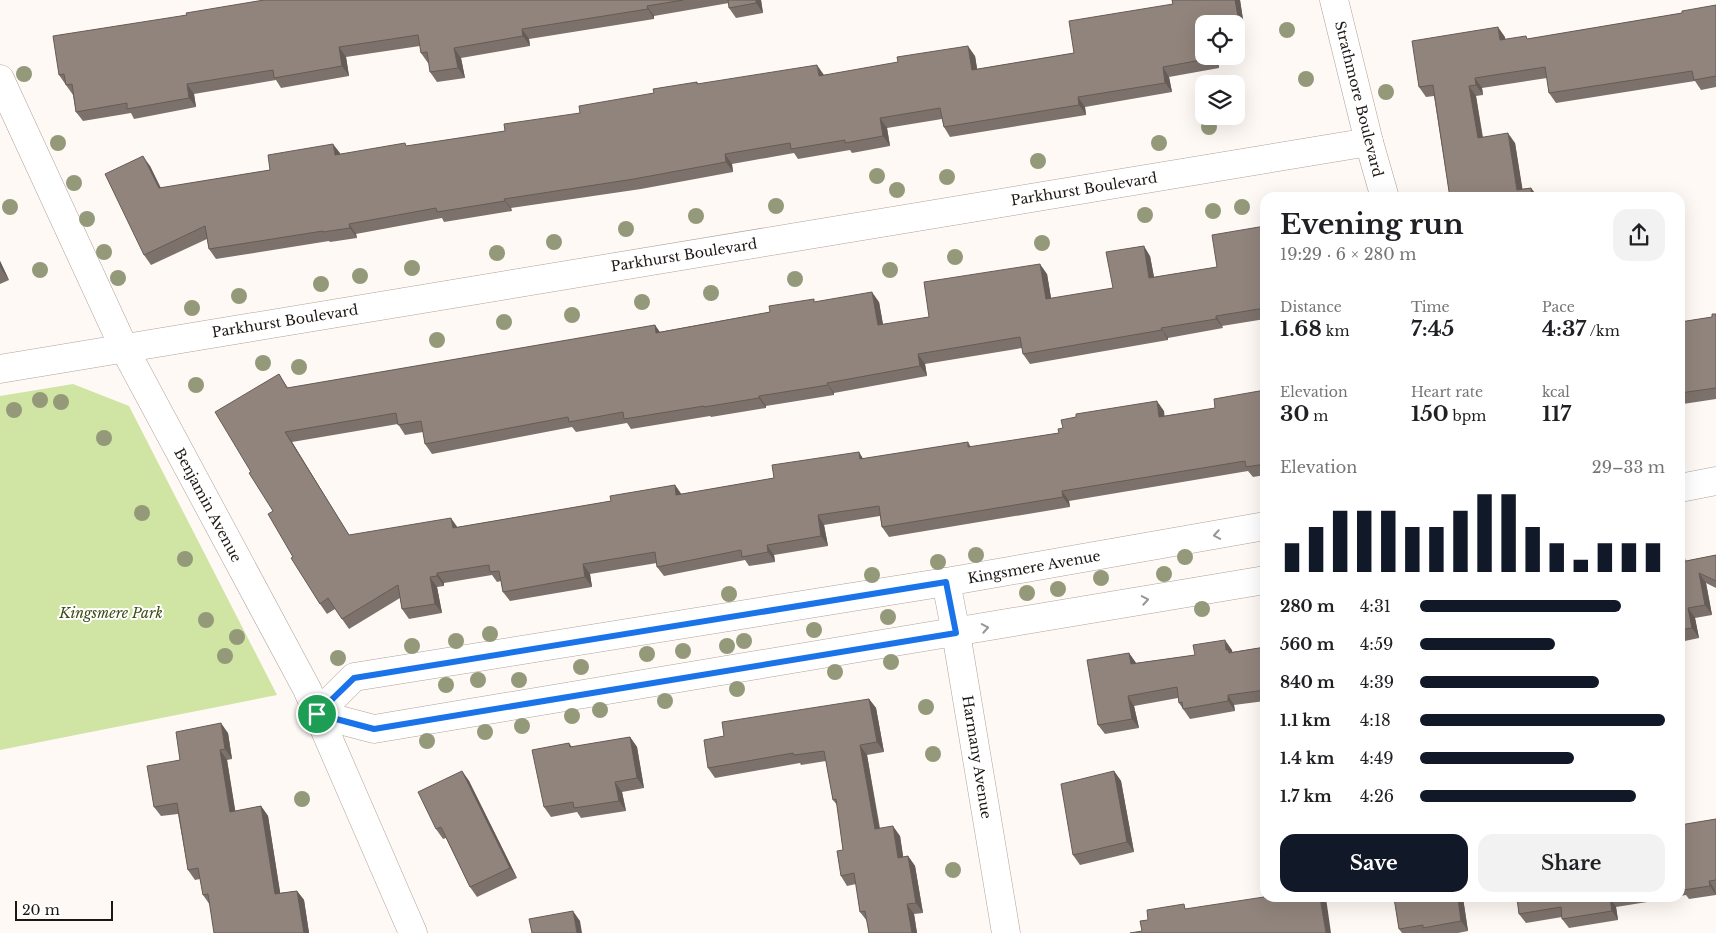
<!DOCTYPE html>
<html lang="en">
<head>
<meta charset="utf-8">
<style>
	body { margin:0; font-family:"Libre Baskerville",serif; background:#f2f2f2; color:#202124; height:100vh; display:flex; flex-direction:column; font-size:19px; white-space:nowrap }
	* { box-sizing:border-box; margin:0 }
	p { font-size:16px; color:#757577 }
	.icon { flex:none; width:28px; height:28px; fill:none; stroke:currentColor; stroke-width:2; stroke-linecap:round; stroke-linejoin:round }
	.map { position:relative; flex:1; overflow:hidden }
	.panel { position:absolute; left:1260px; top:192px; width:425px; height:710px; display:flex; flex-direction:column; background:#fff; border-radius:15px; box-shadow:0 5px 20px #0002 }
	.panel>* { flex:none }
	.tools { position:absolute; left:1195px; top:15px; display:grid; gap:10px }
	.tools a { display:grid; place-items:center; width:50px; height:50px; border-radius:10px; background:#fff; box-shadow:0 5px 20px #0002; font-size:25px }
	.scale { position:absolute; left:15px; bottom:12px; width:98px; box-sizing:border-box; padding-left:5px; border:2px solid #1c1714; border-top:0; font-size:14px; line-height:18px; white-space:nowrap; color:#1c1714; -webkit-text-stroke:4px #fff; paint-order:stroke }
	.pin { position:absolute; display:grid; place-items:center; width:42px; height:42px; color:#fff; margin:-21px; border:2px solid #fff; border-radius:50%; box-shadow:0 1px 5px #0007 }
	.round { display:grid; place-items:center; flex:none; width:52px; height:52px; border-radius:15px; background:#f2f2f2 }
	.headline { display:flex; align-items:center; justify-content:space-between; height:85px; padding:0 20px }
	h1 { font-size:28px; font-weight:800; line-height:38px }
	.stats { display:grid; grid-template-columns:repeat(3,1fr); gap:8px; height:85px; padding:5px 20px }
	.stats div { display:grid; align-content:center }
	.stats b { font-size:21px; font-weight:800 }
	.stats small { font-size:14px; font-weight:400 }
	.stats p { font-size:14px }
	.chart { height:140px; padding:10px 20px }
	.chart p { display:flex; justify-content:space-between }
	.chart svg { width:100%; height:90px; margin-top:5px; stroke:#111827; stroke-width:6 }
	.action { display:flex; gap:10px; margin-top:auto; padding:10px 20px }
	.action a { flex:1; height:58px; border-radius:15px; background:#111827; color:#fff; font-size:20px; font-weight:800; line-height:58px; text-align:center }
	.action a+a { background:#f2f2f2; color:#202124 }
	ul { padding:0 20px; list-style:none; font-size:16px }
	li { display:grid; grid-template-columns:80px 60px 1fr; align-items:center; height:38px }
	li i { height:12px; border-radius:6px; background:#111827 }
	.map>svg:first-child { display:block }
	.green { fill:#d0e4a4 }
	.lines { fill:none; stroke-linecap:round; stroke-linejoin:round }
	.minor-casing { stroke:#b0a29a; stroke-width:29 }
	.minor { stroke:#fff; stroke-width:28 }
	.tree { fill:#94997a }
	.wall { fill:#7d726b }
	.shaded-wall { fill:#665c57 }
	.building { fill:#91847c; stroke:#665c57 }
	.oneway { stroke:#999795 }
	.route-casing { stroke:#fff; stroke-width:10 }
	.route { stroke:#1a73e8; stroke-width:6 }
	.labels { text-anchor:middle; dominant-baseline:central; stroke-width:4; stroke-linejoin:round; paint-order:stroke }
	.street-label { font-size:14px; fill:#1c1714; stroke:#fff }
	.park-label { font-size:14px; font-style:italic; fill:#3d4b15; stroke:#fff }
</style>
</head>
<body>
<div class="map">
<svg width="1716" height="933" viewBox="0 0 1716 933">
	<rect width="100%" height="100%" fill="#fff9f6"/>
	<!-- green -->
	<polygon class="green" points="73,384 129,406 277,695 0,750 0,396"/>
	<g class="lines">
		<defs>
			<g id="minor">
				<polyline points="1334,0 1369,142 1385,198"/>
				<polyline points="0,79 124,348 307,689 413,933"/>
				<polyline points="0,369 1369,142"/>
				<polyline points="1680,488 1716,481"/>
				<polyline points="946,582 956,633 1006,933"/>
				<polyline points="317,714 354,677 946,582 1265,526"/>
				<polyline points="317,714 374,729 1265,580"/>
			</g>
		</defs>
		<!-- minor casing -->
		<use href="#minor" class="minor-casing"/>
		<!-- minor -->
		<use href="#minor" class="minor"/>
	</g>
	<!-- trees -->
	<g class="tree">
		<circle cx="1287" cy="30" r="8"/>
		<circle cx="24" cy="74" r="8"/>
		<circle cx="1306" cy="79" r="8"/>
		<circle cx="1386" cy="92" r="8"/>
		<circle cx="1209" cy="127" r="8"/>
		<circle cx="58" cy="143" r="8"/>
		<circle cx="1159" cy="143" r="8"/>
		<circle cx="1038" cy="161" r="8"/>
		<circle cx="877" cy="176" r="8"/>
		<circle cx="947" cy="177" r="8"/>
		<circle cx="74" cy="183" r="8"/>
		<circle cx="897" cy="190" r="8"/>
		<circle cx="776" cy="206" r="8"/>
		<circle cx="10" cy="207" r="8"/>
		<circle cx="1242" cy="207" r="8"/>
		<circle cx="1213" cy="211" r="8"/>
		<circle cx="1145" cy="215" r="8"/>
		<circle cx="696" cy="216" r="8"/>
		<circle cx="87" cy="219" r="8"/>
		<circle cx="626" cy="229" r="8"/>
		<circle cx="554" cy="242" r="8"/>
		<circle cx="1042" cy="243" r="8"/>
		<circle cx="104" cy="252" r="8"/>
		<circle cx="497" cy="253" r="8"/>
		<circle cx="955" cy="257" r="8"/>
		<circle cx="412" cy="268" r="8"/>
		<circle cx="40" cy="270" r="8"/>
		<circle cx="890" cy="270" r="8"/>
		<circle cx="360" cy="276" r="8"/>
		<circle cx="118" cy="278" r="8"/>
		<circle cx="795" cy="279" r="8"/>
		<circle cx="321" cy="284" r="8"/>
		<circle cx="711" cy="293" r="8"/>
		<circle cx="239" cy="296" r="8"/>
		<circle cx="642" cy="302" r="8"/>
		<circle cx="192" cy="308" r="8"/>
		<circle cx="572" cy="315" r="8"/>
		<circle cx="504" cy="322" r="8"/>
		<circle cx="437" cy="340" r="8"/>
		<circle cx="263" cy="363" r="8"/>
		<circle cx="299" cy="367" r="8"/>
		<circle cx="196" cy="385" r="8"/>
		<circle cx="40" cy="400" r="8"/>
		<circle cx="61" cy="402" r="8"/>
		<circle cx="14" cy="410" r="8"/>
		<circle cx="104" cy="438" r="8"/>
		<circle cx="142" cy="513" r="8"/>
		<circle cx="976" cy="555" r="8"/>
		<circle cx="1185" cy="557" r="8"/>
		<circle cx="185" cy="559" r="8"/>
		<circle cx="938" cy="562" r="8"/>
		<circle cx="1164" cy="574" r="8"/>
		<circle cx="872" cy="575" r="8"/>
		<circle cx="1101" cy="578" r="8"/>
		<circle cx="1058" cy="589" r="8"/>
		<circle cx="1027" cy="593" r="8"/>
		<circle cx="729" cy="594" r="8"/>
		<circle cx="1202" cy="609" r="8"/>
		<circle cx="888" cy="617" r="8"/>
		<circle cx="206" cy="620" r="8"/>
		<circle cx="814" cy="630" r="8"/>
		<circle cx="490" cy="634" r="8"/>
		<circle cx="237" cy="637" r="8"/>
		<circle cx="456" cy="641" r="8"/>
		<circle cx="744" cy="641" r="8"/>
		<circle cx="412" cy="646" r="8"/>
		<circle cx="727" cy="646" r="8"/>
		<circle cx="683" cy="651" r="8"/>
		<circle cx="647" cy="654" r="8"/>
		<circle cx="225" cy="656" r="8"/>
		<circle cx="338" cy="658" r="8"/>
		<circle cx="891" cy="662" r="8"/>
		<circle cx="581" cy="667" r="8"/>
		<circle cx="835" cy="672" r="8"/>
		<circle cx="478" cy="680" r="8"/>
		<circle cx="519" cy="680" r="8"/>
		<circle cx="446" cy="685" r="8"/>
		<circle cx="737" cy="689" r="8"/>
		<circle cx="665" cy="701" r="8"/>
		<circle cx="926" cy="707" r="8"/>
		<circle cx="600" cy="710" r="8"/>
		<circle cx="572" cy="716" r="8"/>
		<circle cx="522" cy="726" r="8"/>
		<circle cx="485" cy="732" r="8"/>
		<circle cx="427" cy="741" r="8"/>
		<circle cx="933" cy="754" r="8"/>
		<circle cx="302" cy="799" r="8"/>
		<circle cx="953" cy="870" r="8"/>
	</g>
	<!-- wall -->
	<g class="wall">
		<polygon points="264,0 761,0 763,13 736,18 729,8 729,3 654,16 654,19 529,39 530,46 461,58 465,78 437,82 430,72 429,63 428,63 421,53 420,46 346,57 349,76 281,88 276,80 194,94 196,107 134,119 131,113 83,121 76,112 73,95 59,75 187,15"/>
		<polygon points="1172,0 1240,0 1244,26 1236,27 1236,24 1204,24 1217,56 1219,68 1169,77 1172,92 1085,107 1086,115 950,137 944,127 942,119 887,128 890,146 852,153 850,150 798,159 794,153 732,164 733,172 641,189 511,208 512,211 444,222 442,218 356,234 357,238 330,242 329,241 216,259 209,249 207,239 151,265 144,255 150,166 161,188 270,170 340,153 340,154 407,146 505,131 580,113 697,82 698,84 824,75 975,56 977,69 1074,53 1173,4"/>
		<polygon points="1716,5 1716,87 1701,90 1695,81 1556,103 1549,93 1547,78 1482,88 1483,95 1476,96 1483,137 1515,143 1522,189 1531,188 1538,198 1450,198 1434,96 1426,97 1419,87 1505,37 1505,40 1528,39 1682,13"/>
		<polygon points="1265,226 1265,319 1222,326 1223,328 1168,338 1168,340 1030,364 1023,354 1022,348 925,364 927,376 834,393 834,395 766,406 766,408 711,417 710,416 631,429 627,423 576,432 572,427 432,454 425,444 423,432 405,435 398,424 292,442 349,535 458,527 611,501 675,485 681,494 774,478 859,452 863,459 968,442 971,447 1059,433 1164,411 1164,416 1215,408 1265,390 1265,475 1253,477 1248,471 1069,501 1070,507 889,537 882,527 880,516 824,525 828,546 774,555 775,562 749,566 745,560 664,576 657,567 657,563 590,574 592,587 510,601 503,592 501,581 497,582 492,575 444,583 444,586 437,587 442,613 409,619 402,609 400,598 349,629 335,609 327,614 320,604 293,557 273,511 251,472 279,374 288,388 655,325 659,332 770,312 816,302 879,302 883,325 929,317 1047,274 1051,299 1113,288 1150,256 1154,277 1217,267"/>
		<polygon points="0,261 9,280 0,284"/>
		<polygon points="1716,314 1716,399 1683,404 1680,400 1680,322 1712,317"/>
		<polygon points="1680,552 1685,558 1685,561 1716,555 1716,588 1706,583 1712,615 1695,618 1699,638 1680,642"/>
		<polygon points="1265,647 1265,701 1234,705 1235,711 1190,719 1179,703 1178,698 1134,706 1139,728 1105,734 1098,725 1129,653 1136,663 1232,650 1232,652"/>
		<polygon points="869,699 876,708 884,752 867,755 880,828 900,836 903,857 908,856 915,866 923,913 914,914 917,933 869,933 867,921 860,912 856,884 847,886 841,876 843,850 837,805 833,800 826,761 801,765 800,763 715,778 708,768 724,736"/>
		<polygon points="228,733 232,759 227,760 235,811 261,806 268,816 280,893 297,891 304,900 309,933 214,933 210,905 203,895 200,879 195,880 188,870 178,814 161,816 154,807"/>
		<polygon points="630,737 637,747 644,788 622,792 626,811 581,818 577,812 551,817 544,807 569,743 572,747"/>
		<polygon points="462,771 469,781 517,878 477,897 470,887 446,838 443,839 436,829"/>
		<polygon points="1114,771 1121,781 1134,852 1080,865 1073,855"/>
		<polygon points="1716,819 1716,895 1689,899 1686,895 1680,896 1680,825"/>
		<polygon points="1394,898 1463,898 1468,931 1458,933 1402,933 1399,929"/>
		<polygon points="1517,898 1672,898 1616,907 1618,920 1569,928 1562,919 1562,917 1526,923 1519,914"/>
	</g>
	<!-- shaded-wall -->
	<g class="shaded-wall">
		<polygon points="756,0 761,0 763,13 756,3"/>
		<polygon points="1235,0 1240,0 1244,26 1238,16"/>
		<polygon points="647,6 654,16 654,19 648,9"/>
		<polygon points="1498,27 1505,37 1507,50 1500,40"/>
		<polygon points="522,29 529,39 530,46 523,36"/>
		<polygon points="968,46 975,56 979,80 972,70"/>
		<polygon points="339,47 346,57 349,76 342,66"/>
		<polygon points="454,48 461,58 465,78 458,68"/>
		<polygon points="1212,56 1217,56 1219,68 1212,58"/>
		<polygon points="817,65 824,75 819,76"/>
		<polygon points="1163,67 1169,77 1172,92 1165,83"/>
		<polygon points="1475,78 1482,88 1483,95 1476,85"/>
		<polygon points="187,84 194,94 196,107 189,98"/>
		<polygon points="1469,86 1476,96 1484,148 1478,138"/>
		<polygon points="1078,97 1085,107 1086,115 1079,105"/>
		<polygon points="880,118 887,128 890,146 883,136"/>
		<polygon points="1508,133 1515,143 1524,198 1517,190"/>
		<polygon points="333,144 340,153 342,165 335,155"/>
		<polygon points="725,154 732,164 733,172 726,162"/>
		<polygon points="143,156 150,166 165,198 159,188"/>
		<polygon points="1531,188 1538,197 1538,198 1532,198"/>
		<polygon points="504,199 511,208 512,211 505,201"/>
		<polygon points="349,224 356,234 357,238 350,228"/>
		<polygon points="1144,246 1150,256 1156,288 1149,278"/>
		<polygon points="0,261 9,280 2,270 0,266"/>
		<polygon points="1040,264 1047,274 1053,309 1046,299"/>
		<polygon points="872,292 879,302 885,335 878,325"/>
		<polygon points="1216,316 1222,326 1223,328 1216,319"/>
		<polygon points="655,325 662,335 656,333"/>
		<polygon points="1161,328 1168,338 1168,340 1162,330"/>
		<polygon points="918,354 925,364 927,376 920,366"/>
		<polygon points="827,383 834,393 834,395 828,385"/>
		<polygon points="759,396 766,406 766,408 759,398"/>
		<polygon points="1157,401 1164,411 1166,427 1159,417"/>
		<polygon points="285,432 292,442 355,545 349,535"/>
		<polygon points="859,452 865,462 860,459"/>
		<polygon points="675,485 682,495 676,495"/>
		<polygon points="1062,491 1069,501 1070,507 1063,497"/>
		<polygon points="818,515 824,525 828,546 821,536"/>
		<polygon points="451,518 458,528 453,528"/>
		<polygon points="767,545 774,555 775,562 768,552"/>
		<polygon points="1680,552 1685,558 1688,572 1681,562"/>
		<polygon points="583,564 590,574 592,587 585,577"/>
		<polygon points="437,573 444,583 444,586 437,576"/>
		<polygon points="1699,573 1706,583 1712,615 1705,605"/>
		<polygon points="430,577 437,587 442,613 435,604"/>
		<polygon points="1688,608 1695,618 1699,638 1692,628"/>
		<polygon points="1225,640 1232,650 1233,655 1235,659 1226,650"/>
		<polygon points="1129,653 1136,663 1138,674 1131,664"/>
		<polygon points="1228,695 1234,705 1235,711 1228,701"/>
		<polygon points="1128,696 1134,706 1139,728 1132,719"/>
		<polygon points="869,699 876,708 884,752 877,742"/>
		<polygon points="221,723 228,733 232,759 225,749"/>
		<polygon points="630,737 637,747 644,788 637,778"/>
		<polygon points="860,745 867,755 881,839 875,829"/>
		<polygon points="220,750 227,760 237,821 230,812"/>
		<polygon points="462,771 469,781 517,878 510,868"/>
		<polygon points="1114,771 1121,781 1134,852 1127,842"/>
		<polygon points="615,782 622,792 626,811 619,801"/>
		<polygon points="261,806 268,816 282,904 275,894"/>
		<polygon points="893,826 900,836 905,868 898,858"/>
		<polygon points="908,856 915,866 923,913 916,903"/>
		<polygon points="1709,881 1715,890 1716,895 1710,886"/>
		<polygon points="297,891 304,900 309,933 304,933"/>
		<polygon points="1320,898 1326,898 1331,933 1326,933"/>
		<polygon points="1458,898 1463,898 1468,931 1461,921"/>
		<polygon points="1610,898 1616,907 1618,920 1612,911"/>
		<polygon points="907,904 914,914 917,933 912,933"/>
		<polygon points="573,911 580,921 582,933 577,933"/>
	</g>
	<!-- building -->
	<g class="building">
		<polygon points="264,0 683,0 647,6 648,9 522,29 523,36 454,48 458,68 430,72 427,52 421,53 418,35 339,47 342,66 274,78 273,70 187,84 189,98 127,109 127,103 76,112 72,84 66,85 64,74 59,75 53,36 187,15 186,13"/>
		<polygon points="728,0 756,0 756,3 729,8"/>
		<polygon points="1172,0 1235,0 1238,16 1206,21 1206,24 1204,24 1204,56 1212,56 1212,58 1163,67 1165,83 1078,97 1079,105 944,127 940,108 880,118 883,136 845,143 845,140 791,149 790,143 725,154 726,162 634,179 504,199 505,201 437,212 436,208 349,224 350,228 323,232 323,231 209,249 205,226 144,255 105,174 143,156 159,188 270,170 268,155 333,144 335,155 405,143 406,146 505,131 504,124 580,113 579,106 654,93 653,89 697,82 697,84 817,65 819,76 898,62 897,57 968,46 972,70 1074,53 1069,21 1173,4"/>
		<polygon points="1716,5 1716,76 1694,80 1692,71 1549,93 1545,67 1475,78 1476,85 1469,86 1478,138 1508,133 1517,190 1531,188 1532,198 1450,198 1433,85 1419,87 1412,41 1498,27 1500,40 1526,36 1527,39 1682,13 1682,11"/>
		<polygon points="1265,226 1265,308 1216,316 1216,319 1161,328 1162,330 1023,354 1020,337 918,354 920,366 827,383 828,385 759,396 759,398 704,407 704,406 624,419 623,412 569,422 568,417 425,444 421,421 398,425 396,413 285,432 349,535 451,518 453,528 611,501 610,496 675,485 676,495 774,478 772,465 859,452 860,459 968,442 968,447 1059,433 1058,429 1063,428 1061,420 1076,417 1076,414 1157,401 1159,417 1215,408 1214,399 1265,390 1265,464 1246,467 1245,461 1062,491 1063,497 882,527 879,506 818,515 821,536 767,545 768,552 742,557 741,550 657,567 655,552 583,564 585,577 503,592 499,571 490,572 489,565 437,573 437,576 430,577 435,604 402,609 398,585 342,619 328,598 320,604 291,558 293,557 268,514 273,511 249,473 251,472 215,412 279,374 287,388 655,325 656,333 770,312 769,306 814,299 814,302 872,292 878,325 929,317 924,282 1040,264 1046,299 1113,288 1106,252 1144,246 1149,278 1217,267 1212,235"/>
		<polygon points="1712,314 1716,314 1716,388 1680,393 1680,322 1712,317"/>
		<polygon points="1716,555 1716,581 1699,573 1705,605 1688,608 1692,628 1680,630 1680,559 1681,562"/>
		<polygon points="1225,640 1226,650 1228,650 1229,653 1265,647 1265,690 1228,695 1228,701 1183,709 1182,702 1179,703 1177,687 1128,696 1132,719 1098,725 1087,660 1129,653 1131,664 1195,655 1193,645"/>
		<polygon points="869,699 877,742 860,745 875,829 893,826 898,858 908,856 916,903 907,904 912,933 869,933 865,911 860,912 854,873 841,876 837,851 843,850 836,799 833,800 824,751 794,755 793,753 708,768 704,740 724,736 722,722"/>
		<polygon points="221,723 225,749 220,750 230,812 261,806 275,894 297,891 304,933 214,933 208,894 203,895 198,868 188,870 177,803 154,807 147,766 180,760 176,732"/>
		<polygon points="630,737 637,778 615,782 619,801 574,808 573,802 544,807 532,750 569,743 570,747"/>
		<polygon points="462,771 510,868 470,887 441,827 436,829 418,792"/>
		<polygon points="1114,771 1127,842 1073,855 1061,784"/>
		<polygon points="1716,819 1716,880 1709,881 1710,886 1683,890 1682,886 1680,886 1680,825"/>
		<polygon points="1265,878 1265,898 1320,898 1326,933 1130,933 1142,931 1140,921 1148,920 1147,910 1184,904 1185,909 1264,897 1261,879"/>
		<polygon points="1394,898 1458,898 1461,921 1423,928 1423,925 1399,929"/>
		<polygon points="1517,898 1612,898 1610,898 1612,911 1562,919 1561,907 1519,914"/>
		<polygon points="573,911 577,933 532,933 529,919"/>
	</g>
	<!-- one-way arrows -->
	<defs><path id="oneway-chevron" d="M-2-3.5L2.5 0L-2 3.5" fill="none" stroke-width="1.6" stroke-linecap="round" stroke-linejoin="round" transform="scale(1.25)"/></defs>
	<g class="oneway">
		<use href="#oneway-chevron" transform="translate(1217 535) rotate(170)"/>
		<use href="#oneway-chevron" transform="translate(1145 600) rotate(-10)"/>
		<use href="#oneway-chevron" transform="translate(985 628) rotate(-10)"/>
	</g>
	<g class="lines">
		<defs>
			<polygon id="route" points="946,582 956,633 374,729 317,714 354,678"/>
		</defs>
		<!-- route casing -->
		<use href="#route" class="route-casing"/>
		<!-- route -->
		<use href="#route" class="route"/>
	</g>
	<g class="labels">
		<!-- street labels -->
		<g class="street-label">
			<text transform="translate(1359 99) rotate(76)">Strathmore Boulevard</text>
			<text transform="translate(1084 189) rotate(-9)">Parkhurst Boulevard</text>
			<text transform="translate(684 255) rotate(-9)">Parkhurst Boulevard</text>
			<text transform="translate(285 321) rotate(-9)">Parkhurst Boulevard</text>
			<text transform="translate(208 505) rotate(62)">Benjamin Avenue</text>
			<text transform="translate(1034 567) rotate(-10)">Kingsmere Avenue</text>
			<text transform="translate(977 757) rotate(81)">Harmany Avenue</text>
		</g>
		<!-- park labels -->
		<g class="park-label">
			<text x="111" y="613">Kingsmere Park</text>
		</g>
	</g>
</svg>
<div class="tools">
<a><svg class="icon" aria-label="locate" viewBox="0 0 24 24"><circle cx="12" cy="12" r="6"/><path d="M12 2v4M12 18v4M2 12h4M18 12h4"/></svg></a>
<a><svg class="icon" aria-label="layers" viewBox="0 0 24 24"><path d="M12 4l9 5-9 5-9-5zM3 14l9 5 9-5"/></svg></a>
</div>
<div class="scale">20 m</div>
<div class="pin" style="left:317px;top:714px;background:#1e9e55"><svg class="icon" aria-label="arrive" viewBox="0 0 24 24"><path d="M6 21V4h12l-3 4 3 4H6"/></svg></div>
<section class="panel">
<div class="headline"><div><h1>Evening run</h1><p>19:29 · 6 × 280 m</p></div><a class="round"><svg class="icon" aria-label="share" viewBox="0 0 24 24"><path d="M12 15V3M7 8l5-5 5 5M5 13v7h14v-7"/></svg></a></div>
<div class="stats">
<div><p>Distance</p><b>1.68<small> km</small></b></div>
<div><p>Time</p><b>7:45</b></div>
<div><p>Pace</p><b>4:37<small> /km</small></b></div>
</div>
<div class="stats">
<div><p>Elevation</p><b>30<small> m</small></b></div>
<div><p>Heart rate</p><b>150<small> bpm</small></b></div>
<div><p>kcal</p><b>117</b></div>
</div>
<div class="chart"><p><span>Elevation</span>29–33 m</p>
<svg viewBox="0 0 160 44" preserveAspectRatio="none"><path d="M5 44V30M15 44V22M25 44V14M35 44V14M45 44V14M55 44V22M65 44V22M75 44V14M85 44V6M95 44V6M105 44V22M115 44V30M125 44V38M135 44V30M145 44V30M155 44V30"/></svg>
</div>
<ul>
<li><b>280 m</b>4:31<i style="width:82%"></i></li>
<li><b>560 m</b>4:59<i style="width:55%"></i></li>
<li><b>840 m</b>4:39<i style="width:73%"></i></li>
<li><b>1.1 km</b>4:18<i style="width:100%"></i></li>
<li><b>1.4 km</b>4:49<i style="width:63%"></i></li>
<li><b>1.7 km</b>4:26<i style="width:88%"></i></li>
</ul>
<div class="action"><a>Save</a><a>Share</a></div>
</section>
</div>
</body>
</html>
